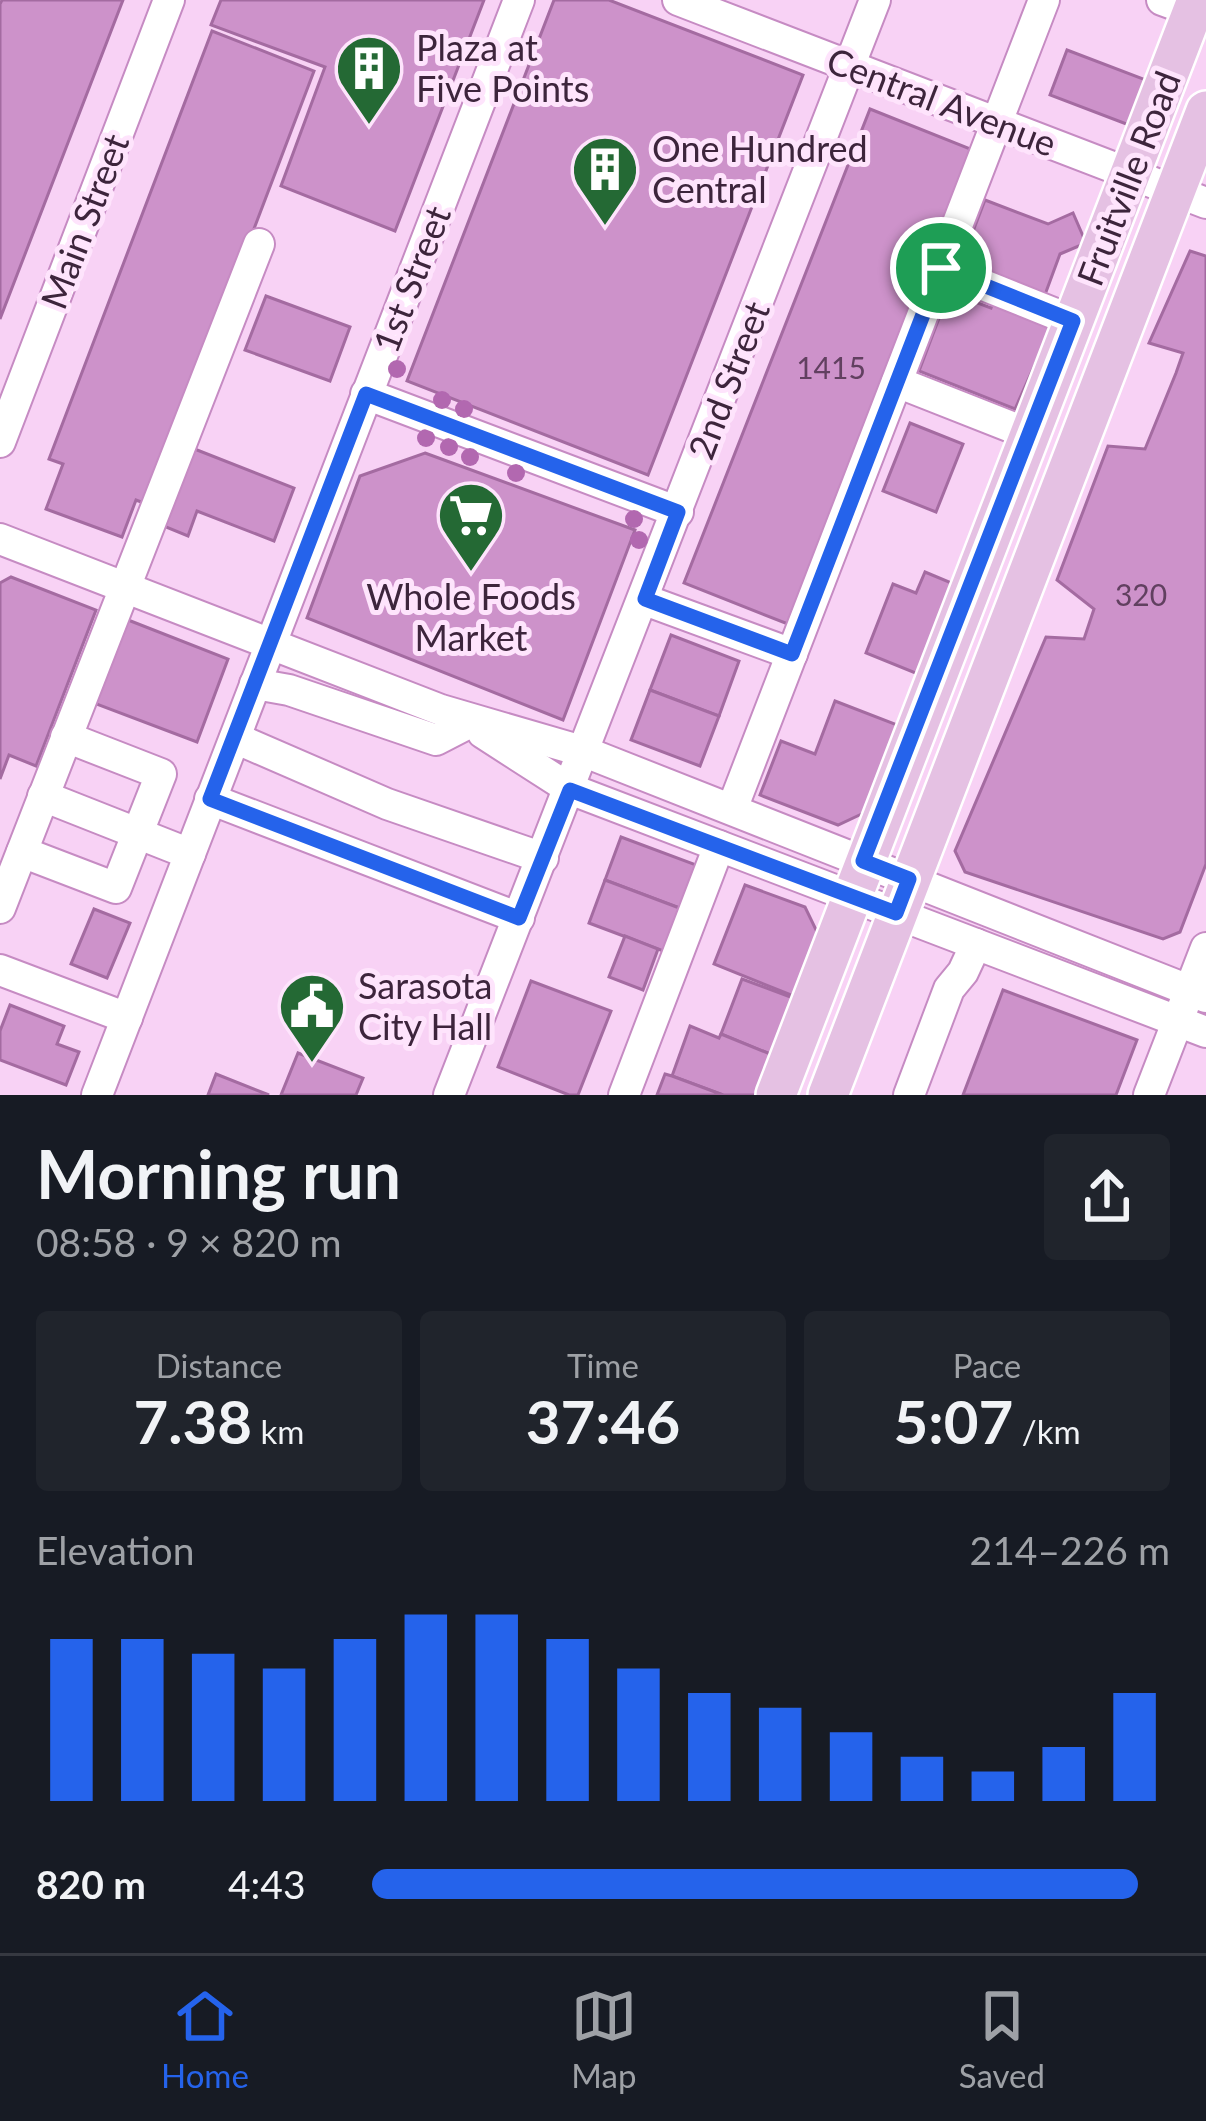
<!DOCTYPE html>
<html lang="en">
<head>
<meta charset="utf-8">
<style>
	body { margin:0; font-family:Lato,sans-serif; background:#20242c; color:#f1f3f6; height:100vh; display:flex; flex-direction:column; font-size:45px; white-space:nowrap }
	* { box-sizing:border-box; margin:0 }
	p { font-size:39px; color:#9ea1a6 }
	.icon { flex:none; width:66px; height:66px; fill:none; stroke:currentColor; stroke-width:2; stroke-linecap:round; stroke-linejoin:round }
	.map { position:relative; height:1095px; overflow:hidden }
	.sheet { display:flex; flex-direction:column; background:#171b24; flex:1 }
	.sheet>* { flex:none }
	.pin { position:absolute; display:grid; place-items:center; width:102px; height:102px; color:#fff; margin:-51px; border:6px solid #fff; border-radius:50%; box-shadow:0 3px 12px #0007 }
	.round { display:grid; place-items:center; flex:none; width:126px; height:126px; border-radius:12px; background:#20242c }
	.overview { display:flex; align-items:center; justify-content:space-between; height:204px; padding:0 36px }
	h1 { font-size:66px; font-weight:700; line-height:90px }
	.stats { display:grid; grid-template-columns:repeat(3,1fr); gap:18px; height:204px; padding:12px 36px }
	.stats div { display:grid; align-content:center; border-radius:12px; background:#20242c; text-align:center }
	.stats b { font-size:60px; font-weight:700 }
	.stats small { font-size:33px; font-weight:400 }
	.stats p { font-size:33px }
	.chart { height:336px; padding:24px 36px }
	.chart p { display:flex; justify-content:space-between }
	.chart svg { width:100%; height:216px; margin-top:12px; stroke:#2563eb; stroke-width:6 }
	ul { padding:0 36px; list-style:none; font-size:39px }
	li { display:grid; grid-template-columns:192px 144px 1fr; align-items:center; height:90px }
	li i { height:30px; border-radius:15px; background:#2563eb }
	.tab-bar { display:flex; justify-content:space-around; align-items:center; height:168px; border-top:3px solid #363941; background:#171b24; font-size:33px; color:#9ea1a6 }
	.tab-bar a { display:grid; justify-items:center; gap:6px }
	.tab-bar .active { color:#2563eb }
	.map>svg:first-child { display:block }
	.building { fill:#cd92ca; stroke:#a46ba1; stroke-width:3 }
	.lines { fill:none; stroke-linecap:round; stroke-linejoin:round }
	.minor-casing { stroke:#c68bc3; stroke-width:34 }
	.major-casing { stroke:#fff; stroke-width:44 }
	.minor { stroke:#fff; stroke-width:30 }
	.major { stroke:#e5c1e3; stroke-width:39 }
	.tree { fill:#b268b0 }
	.route-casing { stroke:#fff; stroke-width:24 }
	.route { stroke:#2563eb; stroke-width:15 }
	.labels { text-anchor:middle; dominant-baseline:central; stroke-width:10; stroke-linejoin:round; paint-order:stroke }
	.number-label { font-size:30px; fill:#614060 }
	.poi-label { font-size:36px; fill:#3d253c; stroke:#fee4fc; text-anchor:start }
	.street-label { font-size:36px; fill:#3d253c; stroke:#fee4fc }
</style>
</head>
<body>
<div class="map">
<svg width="1206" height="1095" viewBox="0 0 1206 1095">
	<rect width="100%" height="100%" fill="#f8d2f5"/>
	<!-- building -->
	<g class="building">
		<polygon points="2,0 123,0 0,319 0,4"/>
		<polygon points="221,0 484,0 395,231 281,186 325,67 211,25"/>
		<polygon points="554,0 609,0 803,75 648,475 407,381"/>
		<polygon points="212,31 314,71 149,505 136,500 122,537 46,509 63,464 49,459"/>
		<polygon points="1067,50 1146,80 1129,125 1050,95"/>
		<polygon points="870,109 978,152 793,626 684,583"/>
		<polygon points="985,200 1048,224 1073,213 1086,243 1060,254 1043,300 959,268"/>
		<polygon points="1190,251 1206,256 1206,864 1180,932 1163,939 965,872 955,851 1046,637 1084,639 1094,609 1057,580 1108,446 1145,449 1176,373 1183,353 1149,343"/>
		<polygon points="949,292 991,308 995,297 1055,320 1015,409 919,371"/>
		<polygon points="266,296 350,327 330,381 245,350"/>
		<polygon points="910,423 963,444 936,512 883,491"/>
		<polygon points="192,448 294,488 274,541 197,511 188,536 161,525"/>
		<polygon points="425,453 635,530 563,720 307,618 360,476"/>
		<polygon points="925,572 954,584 918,674 866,653 893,584 916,593"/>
		<polygon points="11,577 96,610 36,766 9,755 0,779 0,583"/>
		<polygon points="123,618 228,659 197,742 91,702"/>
		<polygon points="671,635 739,661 719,716 650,690"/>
		<polygon points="650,690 719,716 700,766 631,740"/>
		<polygon points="835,701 900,726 868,811 838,825 760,795 781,741 815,754"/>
		<polygon points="621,837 699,866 682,909 605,880"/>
		<polygon points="605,880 682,909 666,952 589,923"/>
		<polygon points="745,885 805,907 820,938 796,997 714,964"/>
		<polygon points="94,909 130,923 107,978 71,964"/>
		<polygon points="625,936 658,949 643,990 609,977"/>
		<polygon points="742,979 796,999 775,1056 721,1034"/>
		<polygon points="531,981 611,1011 578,1095 569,1095 498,1067"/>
		<polygon points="1003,990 1137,1040 1116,1095 963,1095"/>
		<polygon points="10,1005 64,1026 57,1044 79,1052 66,1085 0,1060 0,1031"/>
		<polygon points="690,1026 719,1038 721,1034 775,1056 760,1095 723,1095 672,1076"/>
		<polygon points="298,1053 363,1078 356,1095 281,1095"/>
		<polygon points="216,1074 269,1095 208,1095"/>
		<polygon points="665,1074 672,1076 723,1095 657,1095"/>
	</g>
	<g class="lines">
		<defs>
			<g id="minor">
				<polyline points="678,0 1206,203"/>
				<polyline points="1162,0 1192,11"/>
				<polyline points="941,268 1073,321"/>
				<polyline points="897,382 1029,434"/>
				<polyline points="366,394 678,512"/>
				<polyline points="0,442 169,0"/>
				<polyline points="0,539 441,710 585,752 1206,997"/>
				<polyline points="645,600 792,654"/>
				<polyline points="255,684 289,690 436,740 467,724"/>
				<polyline points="483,733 570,789 1206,1032"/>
				<polyline points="235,738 387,804 543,858"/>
				<polyline points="43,796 190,854"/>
				<polyline points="210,799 519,918"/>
				<polyline points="732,809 1044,0"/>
				<polyline points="22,852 116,888 161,774 66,737"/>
				<polyline points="0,908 259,244"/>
				<polyline points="0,970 127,1018"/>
				<polyline points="97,1095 519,0"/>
				<polyline points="449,1095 875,0"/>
				<polyline points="624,1095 719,846"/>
				<polyline points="909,1095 949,989 963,972 976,944"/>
				<polyline points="1149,1095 1206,948"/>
			</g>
			<g id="major">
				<polyline points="776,1095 1197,0"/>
				<polyline points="828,1095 1206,111"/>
			</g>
		</defs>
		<!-- minor casing -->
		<use href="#minor" class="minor-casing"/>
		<!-- major casing -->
		<use href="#major" class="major-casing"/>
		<!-- minor -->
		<use href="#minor" class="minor"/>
		<!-- major -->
		<use href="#major" class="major"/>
	</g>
	<!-- trees -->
	<g class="tree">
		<circle cx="397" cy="369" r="9"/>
		<circle cx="442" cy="400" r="9"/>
		<circle cx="464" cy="409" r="9"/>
		<circle cx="426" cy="438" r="9"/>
		<circle cx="449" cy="447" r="9"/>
		<circle cx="470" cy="457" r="9"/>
		<circle cx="516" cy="473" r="9"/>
		<circle cx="634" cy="519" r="9"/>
		<circle cx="639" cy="540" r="9"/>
	</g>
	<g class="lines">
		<defs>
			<polygon id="route" points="941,268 1073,321 863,861 909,879 896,913 570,790 519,918 210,799 366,394 678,512 645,599 792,654"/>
		</defs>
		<!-- route casing -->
		<use href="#route" class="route-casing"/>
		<!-- route -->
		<use href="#route" class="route"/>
	</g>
	<!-- icons -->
	<defs>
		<symbol id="building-pin" viewBox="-11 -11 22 30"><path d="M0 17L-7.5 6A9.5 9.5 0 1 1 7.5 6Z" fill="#246934" stroke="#fee4fc"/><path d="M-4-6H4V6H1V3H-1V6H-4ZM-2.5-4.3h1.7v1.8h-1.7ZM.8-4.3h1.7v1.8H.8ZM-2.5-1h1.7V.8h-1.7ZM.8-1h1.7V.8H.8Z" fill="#fff"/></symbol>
		<symbol id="supermarket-pin" viewBox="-11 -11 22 30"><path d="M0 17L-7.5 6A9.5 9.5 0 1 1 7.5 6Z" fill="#246934" stroke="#fee4fc"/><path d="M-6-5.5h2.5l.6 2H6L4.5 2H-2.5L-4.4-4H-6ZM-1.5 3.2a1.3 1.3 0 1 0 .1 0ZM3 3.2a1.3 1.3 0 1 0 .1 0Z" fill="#fff"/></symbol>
		<symbol id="civic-pin" viewBox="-11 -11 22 30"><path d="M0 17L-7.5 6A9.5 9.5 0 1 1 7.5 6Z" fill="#246934" stroke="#fee4fc"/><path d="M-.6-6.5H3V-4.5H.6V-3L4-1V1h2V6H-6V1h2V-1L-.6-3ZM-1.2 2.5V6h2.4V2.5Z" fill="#fff"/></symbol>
	</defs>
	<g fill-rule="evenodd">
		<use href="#building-pin" x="331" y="30" width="76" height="104"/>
		<use href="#building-pin" x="567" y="131" width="76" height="104"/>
		<use href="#supermarket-pin" x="433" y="477" width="76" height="104"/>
		<use href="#civic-pin" x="274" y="968" width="76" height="104"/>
	</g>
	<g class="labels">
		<!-- number labels -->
		<g class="number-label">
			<text x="831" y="367">1415</text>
			<text x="1141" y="594">320</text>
		</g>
		<!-- poi labels -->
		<g class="poi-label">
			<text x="416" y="47">Plaza at<tspan x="416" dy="41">Five Points</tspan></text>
			<text x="652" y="148">One Hundred<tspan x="652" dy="41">Central</tspan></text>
			<text x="471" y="596" text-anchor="middle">Whole Foods<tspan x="471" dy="41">Market</tspan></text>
			<text x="358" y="985">Sarasota<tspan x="358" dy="41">City Hall</tspan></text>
		</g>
		<!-- street labels -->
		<g class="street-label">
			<text transform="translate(942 101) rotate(21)">Central Avenue</text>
			<text transform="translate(1128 178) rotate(-69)">Fruitville Road</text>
			<text transform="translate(84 221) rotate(-69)">Main Street</text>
			<text transform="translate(411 279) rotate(-69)">1st Street</text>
			<text transform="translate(728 380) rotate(-69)">2nd Street</text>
		</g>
	</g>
</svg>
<div class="pin" style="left:941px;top:268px;background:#1e9e55"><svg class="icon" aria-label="arrive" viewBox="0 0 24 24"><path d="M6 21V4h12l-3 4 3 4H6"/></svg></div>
</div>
<section class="sheet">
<div class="overview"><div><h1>Morning run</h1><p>08:58 · 9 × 820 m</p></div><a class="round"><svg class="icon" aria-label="share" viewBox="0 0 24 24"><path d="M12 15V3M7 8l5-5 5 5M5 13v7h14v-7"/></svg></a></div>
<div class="stats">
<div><p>Distance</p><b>7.38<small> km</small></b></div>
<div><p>Time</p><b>37:46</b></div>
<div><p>Pace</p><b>5:07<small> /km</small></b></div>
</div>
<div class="chart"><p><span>Elevation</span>214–226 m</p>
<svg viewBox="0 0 160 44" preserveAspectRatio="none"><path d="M5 44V11M15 44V11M25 44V14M35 44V17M45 44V11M55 44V6M65 44V6M75 44V11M85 44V17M95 44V22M105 44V25M115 44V30M125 44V35M135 44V38M145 44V33M155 44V22"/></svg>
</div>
<ul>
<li><b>820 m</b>4:43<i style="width:96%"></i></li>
</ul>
</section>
<nav class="tab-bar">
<a class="active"><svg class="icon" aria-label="home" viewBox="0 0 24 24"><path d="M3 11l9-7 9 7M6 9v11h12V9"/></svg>Home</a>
<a><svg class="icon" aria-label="map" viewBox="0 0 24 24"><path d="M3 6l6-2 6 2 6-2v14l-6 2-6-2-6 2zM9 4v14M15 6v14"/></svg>Map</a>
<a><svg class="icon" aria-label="saved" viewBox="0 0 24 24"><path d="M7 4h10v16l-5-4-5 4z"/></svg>Saved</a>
</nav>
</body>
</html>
